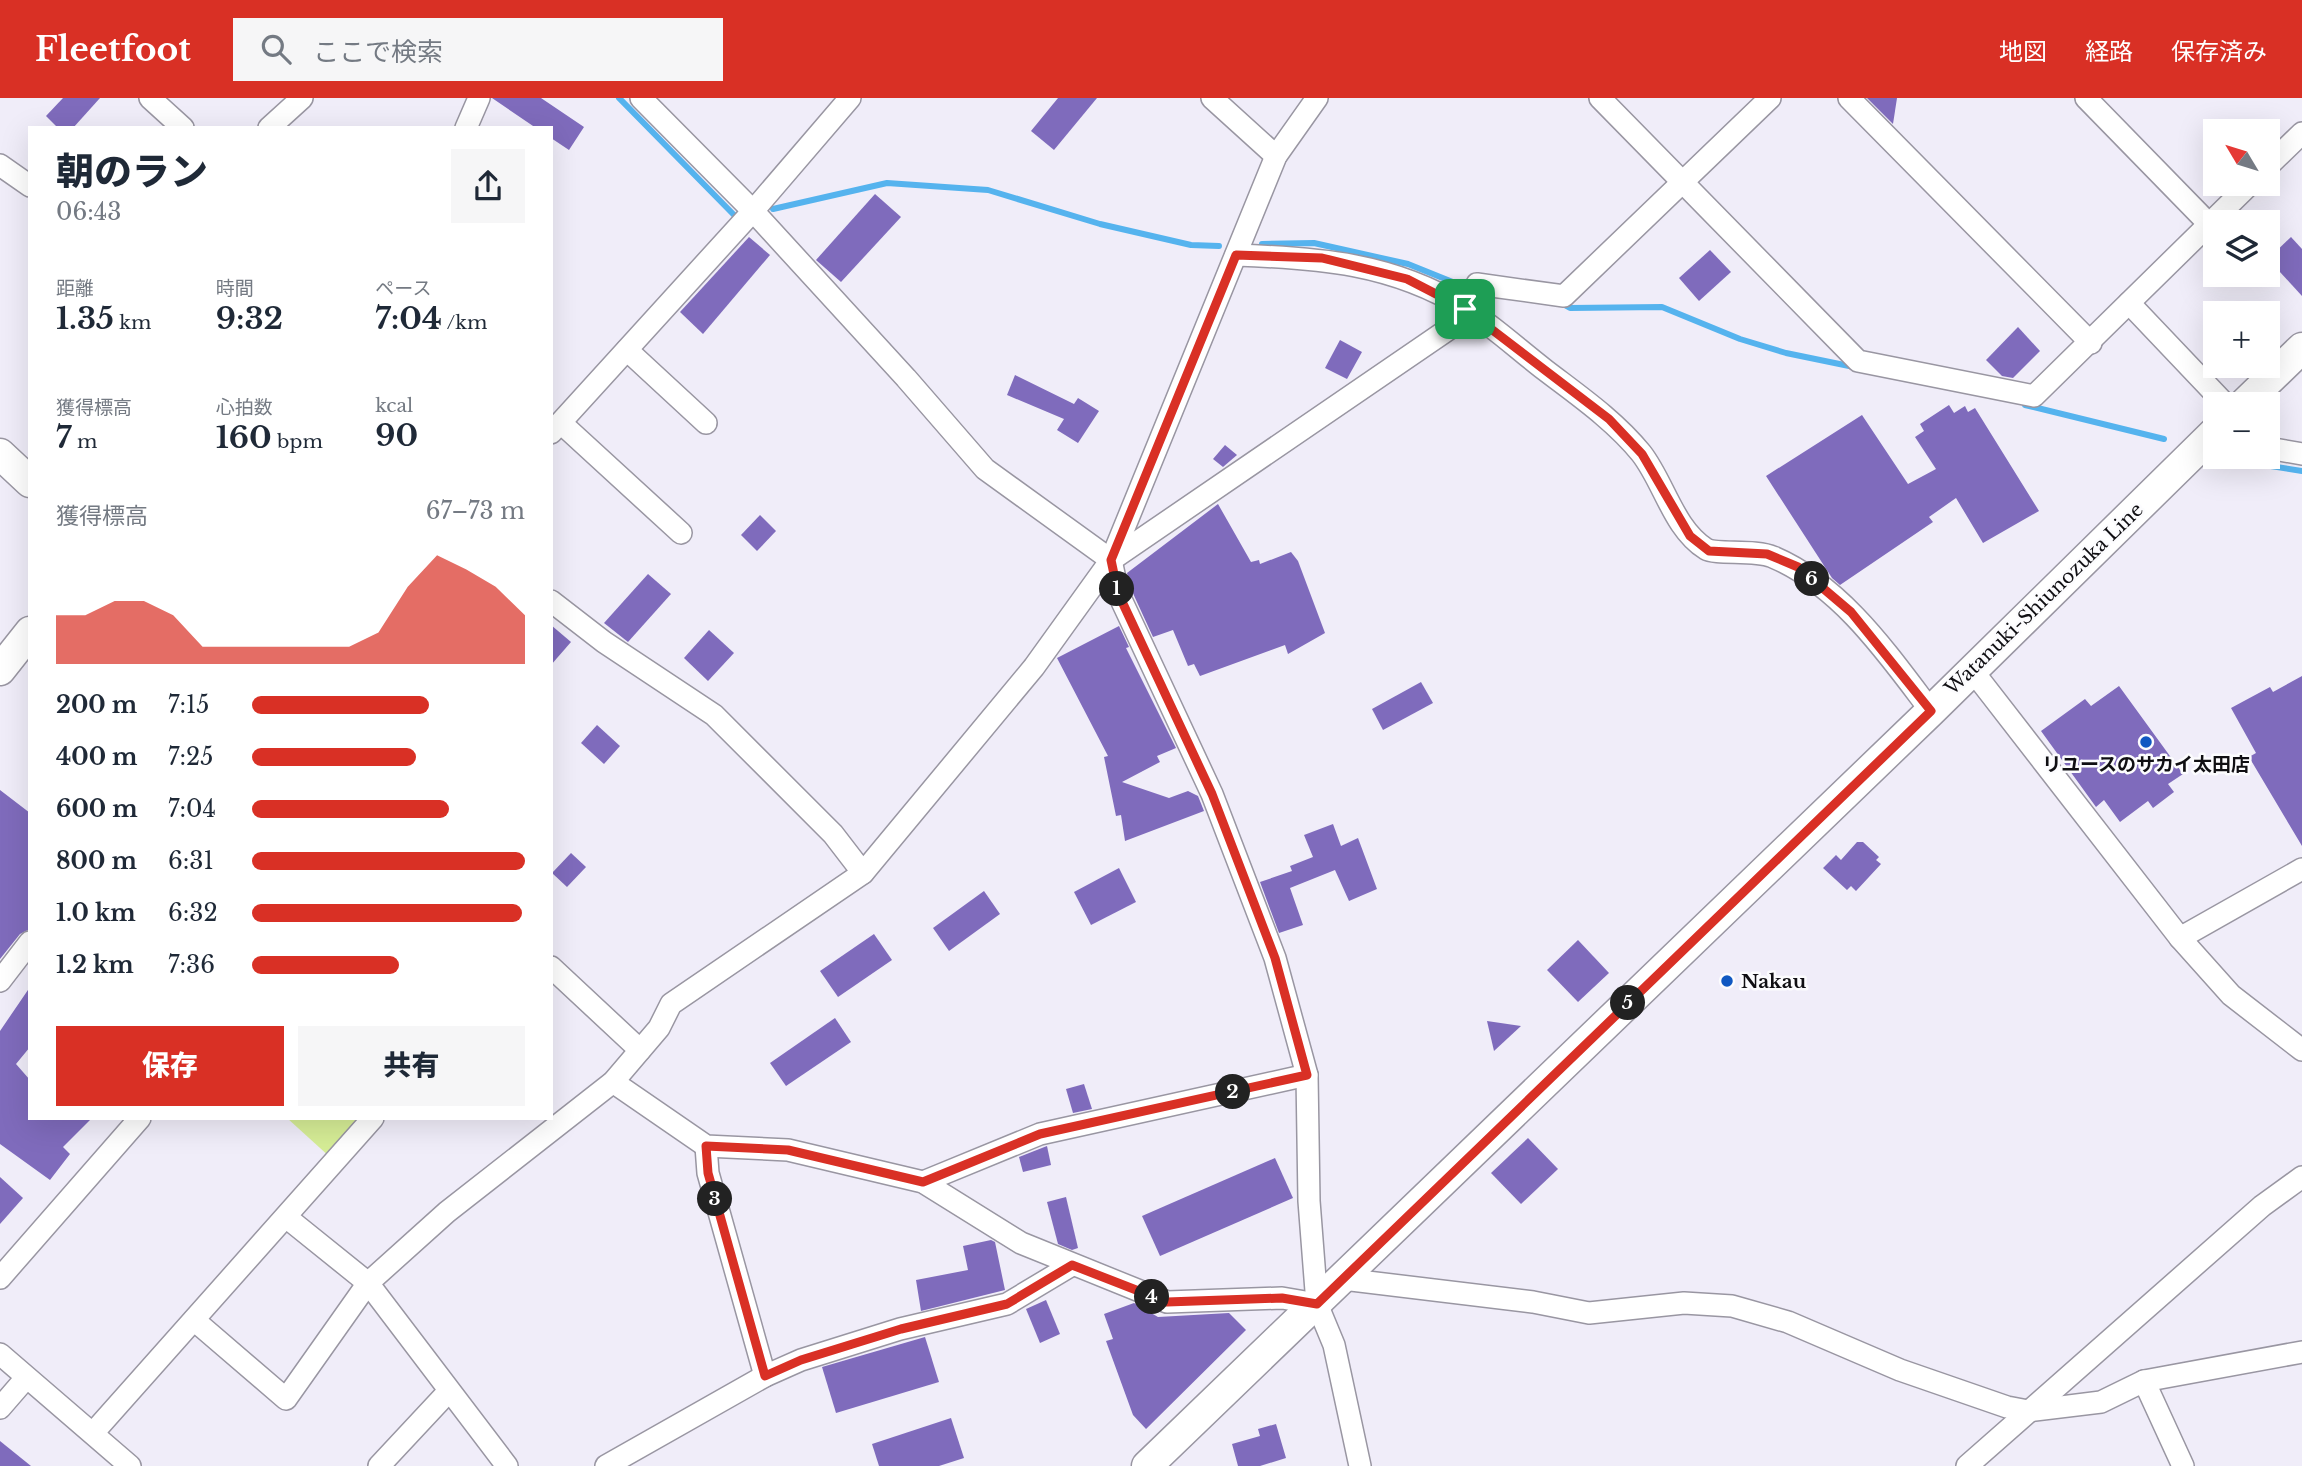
<!DOCTYPE html>
<html lang="ja">
<head>
<meta charset="utf-8">
<style>
	body { margin:0; font-family:"Libre Baskerville","Noto Sans JP",serif; background:#f6f6f7; color:#1f2937; height:100vh; display:flex; flex-direction:column; font-size:26px; white-space:nowrap }
	* { box-sizing:border-box; margin:0 }
	p { font-size:23px; color:#747a83 }
	.icon { flex:none; width:38px; height:38px; fill:none; stroke:currentColor; stroke-width:2; stroke-linecap:round; stroke-linejoin:round }
	.map { position:relative; flex:1; overflow:hidden }
	.drawer { position:absolute; left:28px; top:28px; width:525px; height:994px; display:flex; flex-direction:column; background:#fff; border-radius:0px; box-shadow:0 7px 28px #0002 }
	.drawer>* { flex:none }
	.needle { width:46px; rotate:308deg }
	.controls { position:absolute; left:2203px; top:21px; display:grid; gap:14px }
	.controls a { display:grid; place-items:center; width:77px; height:77px; border-radius:0px; background:#fff; box-shadow:0 7px 28px #0002; font-size:35px }
	.pin { position:absolute; display:grid; place-items:center; width:60px; height:60px; color:#fff; margin:-30px; border-radius:14px; box-shadow:0 4px 10px #0006 }
	.km { position:absolute; width:35px; height:35px; margin:-18px; border-radius:50%; background:#222; color:#fff; font-size:19px; line-height:35px; text-align:center }
	.round { display:grid; place-items:center; flex:none; width:74px; height:74px; border-radius:0px; background:#f6f6f7 }
	.overview { display:flex; align-items:center; justify-content:space-between; height:119px; padding:0 28px }
	h1 { font-size:38px; font-weight:800; line-height:52px }
	.metrics { display:grid; grid-template-columns:repeat(3,1fr); gap:10px; height:119px; padding:7px 28px }
	.metrics div { display:grid; align-content:center }
	.metrics b { font-size:30px; font-weight:800 }
	.metrics small { font-size:19px; font-weight:400 }
	.metrics p { font-size:19px }
	.chart { height:196px; padding:14px 28px }
	.chart p { display:flex; justify-content:space-between }
	.chart svg { width:100%; height:126px; margin-top:7px; fill:#d93025; opacity:.7 }
	.cta { display:flex; gap:14px; margin-top:auto; padding:14px 28px }
	.cta a { flex:1; height:80px; border-radius:0px; background:#d93025; color:#fff; font-size:28px; font-weight:800; line-height:80px; text-align:center }
	.cta a+a { background:#f6f6f7; color:#1f2937 }
	ul { padding:0 28px; list-style:none; font-size:23px }
	li { display:grid; grid-template-columns:112px 84px 1fr; align-items:center; height:52px }
	li i { height:18px; border-radius:9px; background:#d93025 }
	header { display:flex; align-items:center; gap:42px; box-sizing:border-box; height:98px; padding:0 35px; background:#d93025; color:#fff }
	header strong { font-size:33px }
	nav { display:flex; gap:38px; margin-inline-start:auto; font-size:24px }
	.search { width:490px; height:63px; background:#f6f6f7; display:flex; align-items:center; gap:18px; box-sizing:border-box; padding:0 24px; border-radius:0px; color:#747a83; font-size:26px }
	.map>svg:first-child { display:block }
	.green { fill:#d6ed96 }
	.lines { fill:none; stroke-linecap:round; stroke-linejoin:round }
	.stream { stroke:#55b3ee; stroke-width:6 }
	.building { fill:#7f6bbc }
	.street-casing { stroke:#9996a2; stroke-width:24 }
	.secondary-casing { stroke:#9996a2; stroke-width:33 }
	.street { stroke:#fff; stroke-width:21 }
	.secondary { stroke:#fff; stroke-width:30 }
	.route-casing { stroke:#fff; stroke-width:14 }
	.route { stroke:#d93025; stroke-width:9 }
	.poi-dot { fill:#1058c2; stroke:#fcfcfe; stroke-width:2.5 }
	.labels { text-anchor:middle; dominant-baseline:central; stroke-width:5; stroke-linejoin:round; paint-order:stroke }
	.street-label { font-size:19px; fill:#100f13; stroke:#fcfcfe }
	.poi-label { font-size:19px; font-weight:bold; fill:#100f13; stroke:#fcfcfe }
</style>
</head>
<body>
<header>
<strong>Fleetfoot</strong>
<div class="search"><svg class="icon" aria-label="search" viewBox="0 0 24 24"><circle cx="10" cy="10" r="6"/><path d="M15 15l6 6"/></svg>ここで検索</div>
<nav><a>地図</a><a>経路</a><a>保存済み</a></nav>
</header>
<div class="map">
<svg width="2302" height="1368" viewBox="0 0 2302 1368">
	<rect width="100%" height="100%" fill="#f0edf9"/>
	<!-- green -->
	<polygon class="green" points="287,1020 367,1020 331,1060"/>
	<g class="lines">
		<!-- stream -->
		<g class="stream">
			<polyline points="619,0 737,120"/>
			<polyline points="773,111 887,85 988,92 1100,126 1191,147 1219,148"/>
			<polyline points="1262,146 1314,145 1408,166 1470,191"/>
			<polyline points="1561,205 1570,210 1662,209 1740,241 1786,255 1854,269"/>
			<polyline points="2025,307 2164,341"/>
			<polyline points="2226,361 2302,373"/>
		</g>
	</g>
	<!-- building -->
	<g class="building">
		<polygon points="63,0 100,0 73,30 58,30 46,18"/>
		<polygon points="492,0 541,0 584,29 569,52 551,40 551,30 536,30"/>
		<polygon points="1058,0 1097,0 1054,52 1031,33"/>
		<polygon points="1867,0 1897,0 1893,26"/>
		<polygon points="875,96 901,119 841,184 816,162"/>
		<polygon points="749,139 770,157 703,236 680,214"/>
		<polygon points="2291,139 2302,151 2302,198 2268,161"/>
		<polygon points="1710,152 1731,174 1699,203 1679,180"/>
		<polygon points="2018,229 2040,253 2013,280 2002,278 1986,262"/>
		<polygon points="1340,242 1362,254 1347,281 1325,270"/>
		<polygon points="1015,277 1074,306 1078,300 1099,313 1078,345 1057,332 1064,321 1007,297"/>
		<polygon points="1949,307 1954,315 1965,308 1968,314 1975,310 2039,413 1983,445 1956,400 1929,419 1933,424 1840,487 1832,480 1766,378 1862,317 1908,386 1936,371 1915,339 1924,333 1920,326"/>
		<polygon points="1225,347 1237,357 1223,369 1213,361"/>
		<polygon points="1218,406 1251,464 1259,462 1260,466 1291,454 1298,463 1325,535 1288,556 1285,547 1200,578 1194,566 1188,568 1173,532 1153,539 1131,491 1127,475"/>
		<polygon points="760,417 776,433 757,453 741,437"/>
		<polygon points="648,476 671,496 628,544 604,525"/>
		<polygon points="551,527 571,544 551,567"/>
		<polygon points="1119,528 1129,549 1126,550 1176,650 1157,658 1160,664 1122,684 1169,700 1188,693 1198,698 1204,713 1125,743 1121,717 1116,718 1104,659 1108,658 1057,560"/>
		<polygon points="709,532 734,555 708,583 684,560"/>
		<polygon points="2302,578 2302,748 2249,659 2256,655 2231,610 2270,589 2273,594"/>
		<polygon points="1421,584 1433,605 1383,632 1372,611"/>
		<polygon points="2119,588 2183,676 2168,686 2174,694 2153,710 2148,703 2120,724 2104,702 2096,709 2041,633 2085,601 2091,608"/>
		<polygon points="597,627 620,648 604,666 581,645"/>
		<polygon points="0,692 30,715 30,831 20,836 0,861"/>
		<polygon points="1333,726 1341,748 1358,740 1377,791 1349,803 1335,772 1290,790 1303,827 1279,835 1260,784 1292,773 1290,768 1313,759 1304,737"/>
		<polygon points="1857,744 1863,744 1879,759 1876,762 1881,766 1856,793 1851,788 1847,792 1823,770 1836,757 1841,762"/>
		<polygon points="571,755 586,769 567,789 552,775"/>
		<polygon points="1119,770 1136,804 1091,827 1074,794"/>
		<polygon points="984,793 1000,816 949,853 933,830"/>
		<polygon points="874,836 892,862 838,899 820,873"/>
		<polygon points="1578,842 1609,875 1578,904 1547,872"/>
		<polygon points="30,889 30,949 16,966 30,982 30,1020 92,1020 63,1049 70,1056 50,1082 0,1046 0,933"/>
		<polygon points="835,920 851,944 786,988 770,965"/>
		<polygon points="1487,923 1521,928 1494,953"/>
		<polygon points="1084,986 1092,1011 1073,1015 1066,991"/>
		<polygon points="1528,1040 1558,1071 1521,1106 1491,1075"/>
		<polygon points="1047,1048 1051,1067 1023,1074 1019,1059"/>
		<polygon points="1275,1060 1293,1100 1160,1158 1142,1118"/>
		<polygon points="0,1079 23,1100 0,1126"/>
		<polygon points="1066,1099 1078,1150 1072,1152 1058,1146 1047,1104"/>
		<polygon points="991,1142 995,1144 1005,1192 921,1213 916,1182 968,1172 963,1148"/>
		<polygon points="1046,1202 1060,1236 1040,1245 1026,1211"/>
		<polygon points="1134,1205 1158,1219 1229,1215 1246,1232 1146,1331 1133,1317 1106,1243 1113,1241 1104,1216"/>
		<polygon points="925,1239 939,1284 836,1315 822,1269"/>
		<polygon points="951,1320 964,1360 939,1368 879,1368 872,1346"/>
		<polygon points="1276,1326 1286,1360 1260,1368 1238,1368 1232,1346 1260,1338 1258,1331"/>
		<polygon points="0,1343 31,1368 0,1368"/>
	</g>
	<g class="lines">
		<defs>
			<g id="street">
				<polyline points="150,0 183,30"/>
				<polyline points="641,0 753,113 906,280 985,371 1111,462 1118,495 1212,696 1275,860 1307,977 1309,1103 1317,1206 1334,1247 1360,1368"/>
				<polyline points="1212,0 1276,58"/>
				<polyline points="1600,0 1858,263 2034,298 2250,86"/>
				<polyline points="1849,0 2091,245"/>
				<polyline points="2086,0 2209,126"/>
				<polyline points="269,30 302,0"/>
				<polyline points="466,30 479,0"/>
				<polyline points="0,67 30,88"/>
				<polyline points="2268,68 2302,35"/>
				<path d="M1236 157C1319 160 1392 165 1465 210 1493 228 1519 252 1545 272 1579 298 1614 322 1641 355 1664 384 1673 430 1706 451 1716 457 1756 451 1773 459 1841 488 1887 555 1931 613"/>
				<polyline points="2129,205 2225,306"/>
				<polyline points="627,252 706,325"/>
				<polyline points="561,325 681,435"/>
				<polyline points="551,335 753,113 850,0"/>
				<polyline points="2268,350 2302,356"/>
				<polyline points="1111,462 1456,226 1477,186 1564,198 1770,0"/>
				<polyline points="551,503 604,544 714,617 833,736 863,775"/>
				<polyline points="1972,572 2180,840 2231,897 2302,952"/>
				<polyline points="2180,840 2302,771"/>
				<polyline points="551,869 640,952"/>
				<polyline points="0,883 30,844"/>
				<polyline points="613,984 706,1048 788,1052 923,1084 1021,1145 1167,1204 1282,1200 1317,1206"/>
				<polyline points="706,1048 708,1075 765,1278"/>
				<polyline points="923,1084 1040,1036 1307,977"/>
				<polyline points="286,1119 368,1185 507,1368"/>
				<polyline points="0,1180 140,1020"/>
				<polyline points="1343,1181 1533,1204 1589,1215 1684,1205 1732,1208 1788,1224 1900,1272 2007,1309 2028,1313 2101,1304 2144,1283 2302,1254"/>
				<polyline points="194,1222 286,1301 368,1185 447,1114 613,984 659,930 671,906 863,775 1034,569 1111,462 1276,58 1317,0"/>
				<polyline points="0,1256 130,1368"/>
				<polyline points="2144,1283 2183,1368"/>
				<polyline points="0,1310 26,1280"/>
				<polyline points="93,1335 373,1020"/>
				<polyline points="379,1368 449,1293"/>
				<polyline points="606,1368 765,1278 801,1262 900,1231 1007,1206 1072,1167"/>
				<polyline points="1967,1368 2262,1108 2302,1079"/>
			</g>
			<g id="secondary">
				<polyline points="2244,306 2302,250"/>
				<polyline points="0,356 30,384"/>
				<polyline points="0,572 30,534"/>
				<polyline points="1147,1368 1931,613 2216,333"/>
			</g>
		</defs>
		<!-- street casing -->
		<use href="#street" class="street-casing"/>
		<!-- secondary casing -->
		<use href="#secondary" class="secondary-casing"/>
		<!-- street -->
		<use href="#street" class="street"/>
		<!-- secondary -->
		<use href="#secondary" class="secondary"/>
	</g>
	<g class="lines">
		<defs>
			<polygon id="route" points="1236,157 1322,160 1407,181 1465,211 1609,321 1642,356 1690,438 1709,453 1767,456 1798,469 1851,514 1931,613 1317,1206 1282,1200 1167,1204 1072,1167 1007,1206 901,1231 801,1262 765,1278 708,1075 706,1048 788,1052 923,1084 1040,1036 1307,977 1275,860 1212,696 1118,495 1111,462"/>
		</defs>
		<!-- route casing -->
		<use href="#route" class="route-casing"/>
		<!-- route -->
		<use href="#route" class="route"/>
	</g>
	<!-- markers -->
	<g class="poi-dot">
		<circle cx="2146" cy="644" r="7"/>
		<circle cx="1727" cy="883" r="7"/>
	</g>
	<g class="labels">
		<!-- street labels -->
		<g class="street-label">
			<text transform="translate(2044 501) rotate(-44)">Watanuki-Shiunozuka Line</text>
		</g>
		<!-- poi labels -->
		<g class="poi-label">
			<text x="2146" y="666">リユースのサカイ太田店</text>
			<text x="1741" y="883" text-anchor="start">Nakau</text>
		</g>
	</g>
</svg>
<div class="controls">
<a><svg class="needle" viewBox="-14 -14 28 28"><path d="M0-13l5 13h-10z" fill="#e53935"/><path d="M0 13l5-13h-10z" fill="#747a83"/></svg></a>
<a><svg class="icon" aria-label="layers" viewBox="0 0 24 24"><path d="M12 4l9 5-9 5-9-5zM3 14l9 5 9-5"/></svg></a>
<a>+</a>
<a>−</a>
</div>
<div class="pin" style="left:1465px;top:211px;background:#1e9e55"><svg class="icon" aria-label="arrive" viewBox="0 0 24 24"><path d="M6 21V4h12l-3 4 3 4H6"/></svg></div>
<b class="km" style="left:1117px;top:491px">1</b>
<b class="km" style="left:1233px;top:994px">2</b>
<b class="km" style="left:715px;top:1101px">3</b>
<b class="km" style="left:1152px;top:1199px">4</b>
<b class="km" style="left:1628px;top:905px">5</b>
<b class="km" style="left:1812px;top:481px">6</b>
<section class="drawer">
<div class="overview"><div><h1>朝のラン</h1><p>06:43</p></div><a class="round"><svg class="icon" aria-label="share" viewBox="0 0 24 24"><path d="M12 15V3M7 8l5-5 5 5M5 13v7h14v-7"/></svg></a></div>
<div class="metrics">
<div><p>距離</p><b>1.35<small> km</small></b></div>
<div><p>時間</p><b>9:32</b></div>
<div><p>ペース</p><b>7:04<small> /km</small></b></div>
</div>
<div class="metrics">
<div><p>獲得標高</p><b>7<small> m</small></b></div>
<div><p>心拍数</p><b>160<small> bpm</small></b></div>
<div><p>kcal</p><b>90</b></div>
</div>
<div class="chart"><p><span>獲得標高</span>67–73 m</p>
<svg viewBox="0 0 160 44" preserveAspectRatio="none"><path d="M0 44V27L10 27L20 22L30 22L40 27L50 38L60 38L70 38L80 38L90 38L100 38L110 33L120 17L130 6L140 11L150 17L160 27V44z"/></svg>
</div>
<ul>
<li><b>200 m</b>7:15<i style="width:65%"></i></li>
<li><b>400 m</b>7:25<i style="width:60%"></i></li>
<li><b>600 m</b>7:04<i style="width:72%"></i></li>
<li><b>800 m</b>6:31<i style="width:100%"></i></li>
<li><b>1.0 km</b>6:32<i style="width:99%"></i></li>
<li><b>1.2 km</b>7:36<i style="width:54%"></i></li>
</ul>
<div class="cta"><a>保存</a><a>共有</a></div>
</section>
</div>
</body>
</html>
